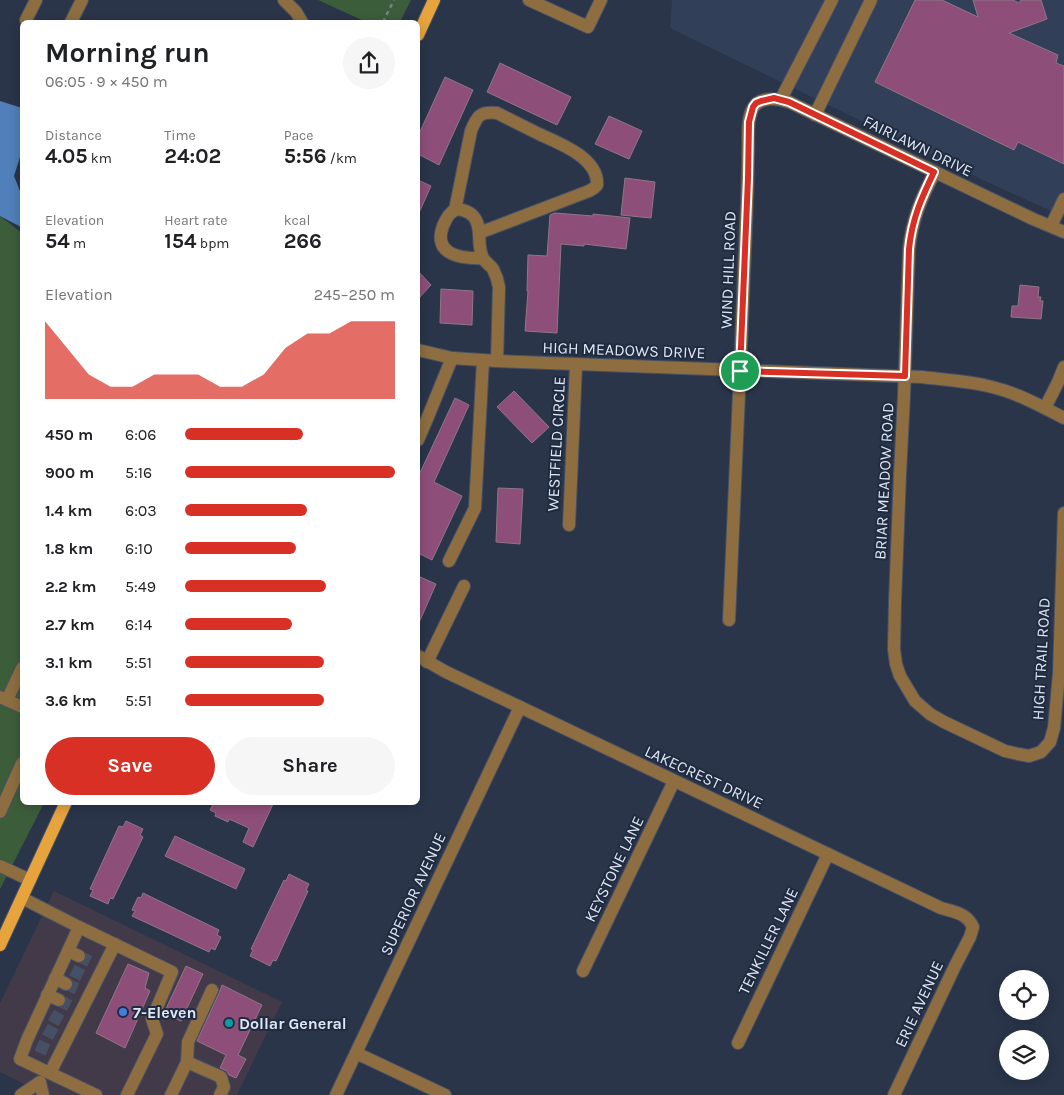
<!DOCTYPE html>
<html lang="en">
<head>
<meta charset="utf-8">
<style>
	body { margin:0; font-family:Karla,sans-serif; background:#f6f6f6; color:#202124; height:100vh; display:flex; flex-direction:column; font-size:19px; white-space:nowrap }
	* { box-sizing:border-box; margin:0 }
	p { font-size:16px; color:#757577 }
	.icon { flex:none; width:28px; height:28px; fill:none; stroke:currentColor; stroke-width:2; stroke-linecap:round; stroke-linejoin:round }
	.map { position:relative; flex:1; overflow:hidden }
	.details { position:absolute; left:20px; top:20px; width:400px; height:785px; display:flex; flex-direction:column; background:#fff; border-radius:8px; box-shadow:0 2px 12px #0003 }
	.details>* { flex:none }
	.controls { position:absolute; left:999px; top:970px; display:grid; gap:10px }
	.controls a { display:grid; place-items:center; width:50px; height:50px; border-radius:50%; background:#fff; box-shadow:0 2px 12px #0003; font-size:25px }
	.pin { position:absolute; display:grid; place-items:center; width:42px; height:42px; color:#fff; margin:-21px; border:2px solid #fff; border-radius:50%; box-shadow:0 1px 5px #0007 }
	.round { display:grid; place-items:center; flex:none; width:52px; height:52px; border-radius:26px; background:#f6f6f6 }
	.overview { display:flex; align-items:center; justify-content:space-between; height:85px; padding:0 25px }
	h1 { font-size:28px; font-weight:700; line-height:38px }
	.stats { display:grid; grid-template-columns:repeat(3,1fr); gap:8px; height:85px; padding:5px 25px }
	.stats div { display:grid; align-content:center }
	.stats b { font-size:21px; font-weight:700 }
	.stats small { font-size:14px; font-weight:400 }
	.stats p { font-size:14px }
	.chart { height:140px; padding:10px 25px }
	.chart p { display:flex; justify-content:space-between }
	.chart svg { width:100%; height:90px; margin-top:5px; fill:#d93025; opacity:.7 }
	.primary-button { display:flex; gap:10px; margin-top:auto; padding:10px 25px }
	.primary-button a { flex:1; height:58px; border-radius:30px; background:#d93025; color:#fff; font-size:20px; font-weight:700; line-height:58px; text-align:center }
	.primary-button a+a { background:#f6f6f6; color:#202124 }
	ul { padding:0 25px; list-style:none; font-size:16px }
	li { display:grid; grid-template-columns:80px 60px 1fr; align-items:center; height:38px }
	li i { height:12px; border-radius:6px; background:#d93025 }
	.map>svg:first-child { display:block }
	.commercial { fill:#423949 }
	.built { fill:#313f59 }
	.green { fill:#3c5d3a }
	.water { fill:#517fba }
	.building { fill:#8e4e7a; stroke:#907687 }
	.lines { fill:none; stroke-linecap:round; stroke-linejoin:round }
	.minor-tunnel { stroke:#455064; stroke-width:12; stroke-dasharray:12 6; stroke-linecap:butt }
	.minor-casing { stroke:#475165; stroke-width:14 }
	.major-casing { stroke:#475165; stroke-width:14 }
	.path { stroke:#778092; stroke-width:2.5; stroke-dasharray:4 4; stroke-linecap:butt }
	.minor { stroke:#8e6e41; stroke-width:12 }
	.major { stroke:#e7a43d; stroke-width:12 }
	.route-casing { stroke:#fff; stroke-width:10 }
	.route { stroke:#d93025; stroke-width:6 }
	.shop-dot { fill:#3f7fe0; stroke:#202b40; stroke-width:2 }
	.culture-dot { fill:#0f9aa8; stroke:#202b40; stroke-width:2 }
	.labels { text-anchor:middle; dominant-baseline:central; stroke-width:4; stroke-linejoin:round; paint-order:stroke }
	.street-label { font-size:16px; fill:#dfe6f4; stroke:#202b40 }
	.poi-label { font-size:16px; font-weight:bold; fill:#dfe6f4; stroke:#202b40; text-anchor:start }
</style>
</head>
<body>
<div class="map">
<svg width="1064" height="1095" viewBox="0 0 1064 1095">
	<rect width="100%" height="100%" fill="#2a354a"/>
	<!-- commercial -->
	<polygon class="commercial" points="54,891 282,1002 237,1095 46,1095 0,1072 0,1003"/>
	<!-- built -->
	<polygon class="built" points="672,0 1064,0 1064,217 983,180 670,28"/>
	<!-- green -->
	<g class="green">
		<polygon points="318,0 411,0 400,22 366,22"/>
		<polygon points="0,216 22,233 22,802 44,803 0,889"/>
	</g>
	<!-- water -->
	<polygon class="water" points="0,101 22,108 22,153 21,154 14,176 22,196 22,231 21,227 0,216"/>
	<!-- building -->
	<g class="building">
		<polygon points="915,0 942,0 978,17 973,0 1013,0 1019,3 1021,0 1041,0 1047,19 1009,33 1058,55 1056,63 1064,66 1064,164 1018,142 1014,150 875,82"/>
		<polygon points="500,63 571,97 557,125 487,92"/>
		<polygon points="445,77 473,90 439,165 418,154 418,136"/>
		<polygon points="609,116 642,131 629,159 595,144"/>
		<polygon points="625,178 655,182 651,218 621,215"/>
		<polygon points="418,180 431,186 418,215"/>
		<polygon points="555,213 593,216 593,214 630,218 626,249 584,244 584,246 561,244 557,333 525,331 528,291 527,291 528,255 547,256 550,215"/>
		<polygon points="418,271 431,285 418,299"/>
		<polygon points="1020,285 1039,287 1038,297 1041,297 1040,301 1043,301 1041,319 1011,317 1012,306 1018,306"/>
		<polygon points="441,289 473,291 472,325 440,323"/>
		<polygon points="514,391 549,427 532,443 497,407"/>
		<polygon points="455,398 469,405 434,482 462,496 432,560 418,553 418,477"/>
		<polygon points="498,488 523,489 520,544 496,542"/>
		<polygon points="418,576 436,584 418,625"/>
		<polygon points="214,802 274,802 253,847 243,842 249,828 229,819 228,822 215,816 216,813 210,810"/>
		<polygon points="126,821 143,829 140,835 143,837 113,899 110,898 108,904 90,896 93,890 90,889 119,826 123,827"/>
		<polygon points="175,836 245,869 236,889 165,856"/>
		<polygon points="289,874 309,884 306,890 308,891 276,961 273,960 270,966 250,956 253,950 251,949 284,880 286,881"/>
		<polygon points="143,893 219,930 217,935 221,937 215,950 211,948 209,952 132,916 135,911 132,910 138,897 141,898"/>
		<polygon points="128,964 149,973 145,988 150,991 125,1048 96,1033"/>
		<polygon points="186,966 203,974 181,1021 164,1013"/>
		<polygon points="222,985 262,1005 238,1055 246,1059 236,1078 229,1075 227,1071 220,1068 226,1055 197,1041 219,993"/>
	</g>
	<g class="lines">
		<!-- minor-tunnel -->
		<g class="minor-tunnel">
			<polyline points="79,956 91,962"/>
			<polyline points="72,970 84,976"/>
			<polyline points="66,984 78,989"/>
			<polyline points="59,1000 70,1006"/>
			<polyline points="51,1015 62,1021"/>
			<polyline points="45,1029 56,1035"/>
			<polyline points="37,1045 48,1050"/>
		</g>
		<defs>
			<g id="minor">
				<polyline points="284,0 296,12 302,22"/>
				<polyline points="529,0 588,27 601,0"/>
				<polyline points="27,22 26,20 36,0"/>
				<polyline points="71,22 82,0"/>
				<polyline points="781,99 832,0"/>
				<polyline points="815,115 871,0"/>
				<path d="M935 172C921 198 912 220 909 249L904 396 900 474 895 601 894 649 896 664 900 676 915 701 930 714 944 722 1005 751 1018 754 1029 756 1041 752 1050 742 1054 728 1059 674 1064 513"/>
				<path d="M455 210 471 131C477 116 480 111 497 113 511 120 525 127 539 134 559 143 599 158 597 185L594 188 589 191 479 233"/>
				<polyline points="1051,226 1064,199"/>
				<path d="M483 258C462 259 432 255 443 226 445 222 447 216 451 213 457 206 469 211 474 217 483 228 476 245 483 258 485 262 490 265 493 269 496 275 498 281 499 287L497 361"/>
				<path d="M418 350 452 358 497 361 922 377C946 380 970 381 992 387 1017 393 1041 406 1064 418"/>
				<polyline points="1045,408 1058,382 1064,367"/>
				<polyline points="418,440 427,419 452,358"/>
				<polyline points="569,525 576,365"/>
				<polyline points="449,561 475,508 483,360"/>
				<path d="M729 620C733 544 735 468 739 393 741 337 744 282 746 226 747 202 748 179 748 155 749 140 746 123 752 110 758 96 777 98 789 102L1033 219 1064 232"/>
				<path d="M418 656 446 672 520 707 941 908C954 912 967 913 973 927L970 937 955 966 894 1095"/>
				<polyline points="427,662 464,586"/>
				<polyline points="0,697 22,707"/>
				<polyline points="7,700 22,668"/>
				<polyline points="0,812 22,763"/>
				<polyline points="0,866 30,880"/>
				<polyline points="22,898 79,927 27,1040 20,1059 96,1095"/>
				<polyline points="79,927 172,972 152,1019 157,1034 127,1095"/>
				<polyline points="68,951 79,956"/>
				<polyline points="583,971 674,781"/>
				<polyline points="55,978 66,984"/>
				<polyline points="47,995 59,1000"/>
				<polyline points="738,1043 828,854"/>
				<polyline points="356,1053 445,1095"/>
				<polyline points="187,1062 221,1077 224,1087 220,1095"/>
				<polyline points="50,1073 115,944"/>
				<polyline points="21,1095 40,1082 43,1095"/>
				<polyline points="171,1095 187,1062 188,1042 212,990"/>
				<polyline points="336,1095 520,707"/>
			</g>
			<g id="major">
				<polyline points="418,35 434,0"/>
				<polyline points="0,945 66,802"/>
			</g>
		</defs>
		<!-- minor casing -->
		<use href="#minor" class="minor-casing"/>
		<!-- major casing -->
		<use href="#major" class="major-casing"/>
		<!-- path -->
		<polyline class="path" points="383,22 394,0"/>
		<!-- minor -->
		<use href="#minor" class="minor"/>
		<!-- major -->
		<use href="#major" class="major"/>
	</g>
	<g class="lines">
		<defs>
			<path id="route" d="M774 98 789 102 934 172C921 199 912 219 909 249L905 376 740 371 748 178 749 122 753 107 756 103 761 101Z"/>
		</defs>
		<!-- route casing -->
		<use href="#route" class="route-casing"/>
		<!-- route -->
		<use href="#route" class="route"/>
	</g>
	<!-- markers -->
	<circle class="shop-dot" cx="123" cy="1012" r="5"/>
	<circle class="culture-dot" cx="229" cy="1023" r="5"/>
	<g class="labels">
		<!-- street labels -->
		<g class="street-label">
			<text transform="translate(918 146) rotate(26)">FAIRLAWN DRIVE</text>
			<text transform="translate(728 270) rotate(-88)">WIND HILL ROAD</text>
			<text transform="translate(624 350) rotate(2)">HIGH MEADOWS DRIVE</text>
			<text transform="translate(556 444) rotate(-87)">WESTFIELD CIRCLE</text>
			<text transform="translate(884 481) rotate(-87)">BRIAR MEADOW ROAD</text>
			<text transform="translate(1041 659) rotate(-87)">HIGH TRAIL ROAD</text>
			<text transform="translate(704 777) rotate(25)">LAKECREST DRIVE</text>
			<text transform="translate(614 869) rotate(-64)">KEYSTONE LANE</text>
			<text transform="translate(413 894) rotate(-65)">SUPERIOR AVENUE</text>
			<text transform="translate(768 941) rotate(-64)">TENKILLER LANE</text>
			<text transform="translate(919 1004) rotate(-65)">ERIE AVENUE</text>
		</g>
		<!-- poi labels -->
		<g class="poi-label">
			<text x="133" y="1012">7-Eleven</text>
			<text x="239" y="1023">Dollar General</text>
		</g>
	</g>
</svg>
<div class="controls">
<a><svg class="icon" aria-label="locate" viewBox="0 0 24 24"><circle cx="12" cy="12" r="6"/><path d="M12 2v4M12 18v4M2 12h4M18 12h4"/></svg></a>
<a><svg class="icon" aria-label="layers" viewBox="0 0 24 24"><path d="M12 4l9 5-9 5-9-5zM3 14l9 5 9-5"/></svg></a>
</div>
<div class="pin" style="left:740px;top:371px;background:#1e9e55"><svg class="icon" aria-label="arrive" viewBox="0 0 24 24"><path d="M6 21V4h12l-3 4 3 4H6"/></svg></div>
<section class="details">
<div class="overview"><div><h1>Morning run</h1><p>06:05 · 9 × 450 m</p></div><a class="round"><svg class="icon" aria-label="share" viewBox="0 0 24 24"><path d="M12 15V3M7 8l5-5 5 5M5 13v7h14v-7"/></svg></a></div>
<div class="stats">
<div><p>Distance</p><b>4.05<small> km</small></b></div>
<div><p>Time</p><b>24:02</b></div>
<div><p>Pace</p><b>5:56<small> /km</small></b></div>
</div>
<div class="stats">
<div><p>Elevation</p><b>54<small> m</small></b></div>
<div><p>Heart rate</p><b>154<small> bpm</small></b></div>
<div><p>kcal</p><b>266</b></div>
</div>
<div class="chart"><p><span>Elevation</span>245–250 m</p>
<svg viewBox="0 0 160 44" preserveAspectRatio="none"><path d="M0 44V6L10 19L20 32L30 38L40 38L50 32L60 32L70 32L80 38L90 38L100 32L110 19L120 12L130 12L140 6L150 6L160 6V44z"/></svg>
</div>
<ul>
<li><b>450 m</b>6:06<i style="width:56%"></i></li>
<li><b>900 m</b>5:16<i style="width:100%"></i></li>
<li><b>1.4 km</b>6:03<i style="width:58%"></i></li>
<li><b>1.8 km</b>6:10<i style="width:53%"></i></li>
<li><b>2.2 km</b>5:49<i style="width:67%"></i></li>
<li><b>2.7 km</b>6:14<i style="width:51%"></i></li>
<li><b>3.1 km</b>5:51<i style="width:66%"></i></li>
<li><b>3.6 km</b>5:51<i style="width:66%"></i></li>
</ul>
<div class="primary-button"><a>Save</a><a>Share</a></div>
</section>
</div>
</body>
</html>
